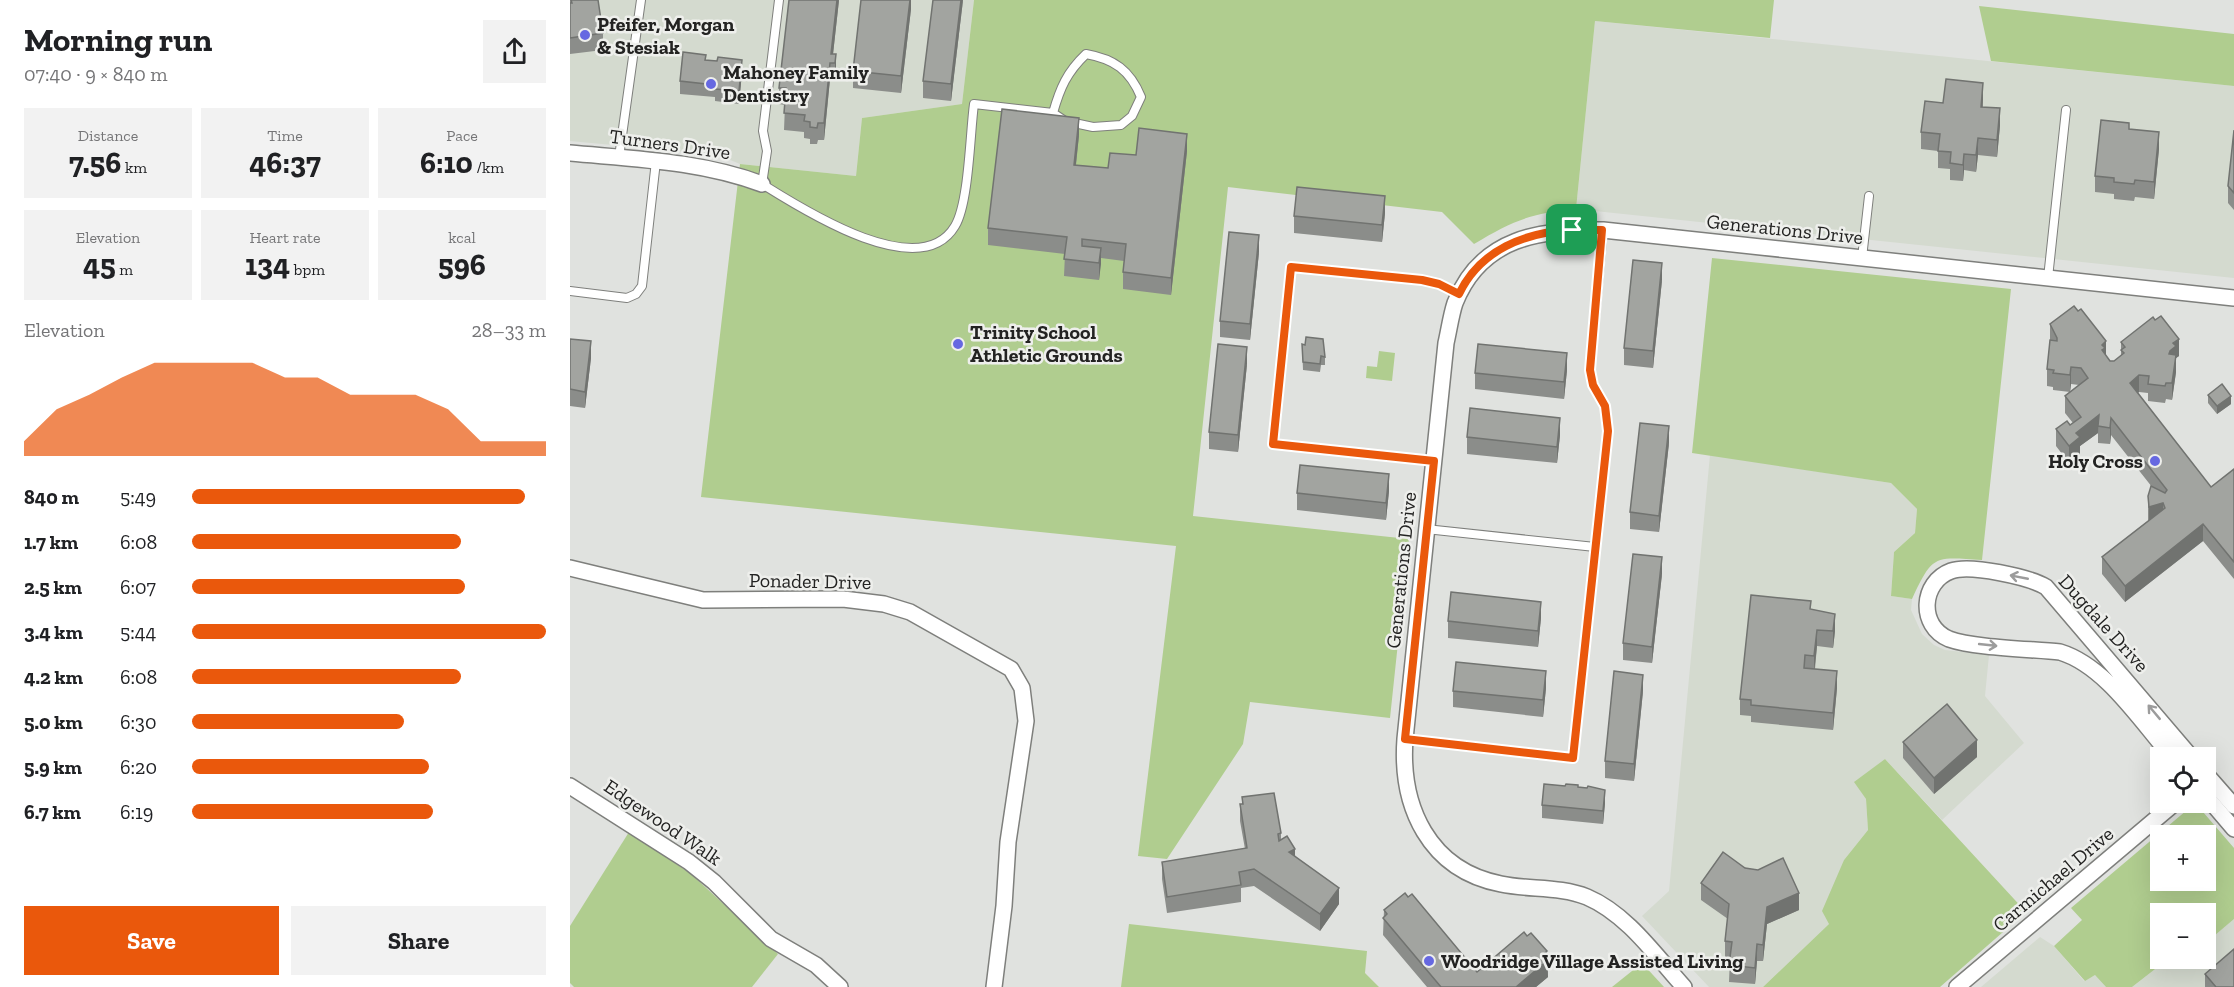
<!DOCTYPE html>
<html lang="en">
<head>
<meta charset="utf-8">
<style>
	body { margin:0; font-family:"Zilla Slab",serif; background:#f2f2f2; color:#202124; height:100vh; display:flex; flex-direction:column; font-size:22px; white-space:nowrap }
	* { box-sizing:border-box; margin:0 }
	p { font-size:20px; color:#757577 }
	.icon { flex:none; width:33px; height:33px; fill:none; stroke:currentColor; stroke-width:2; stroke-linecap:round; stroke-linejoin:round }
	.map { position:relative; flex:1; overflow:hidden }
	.panel { display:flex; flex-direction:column; background:#fff; width:570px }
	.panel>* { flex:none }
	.tools { position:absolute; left:1580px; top:747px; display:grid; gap:12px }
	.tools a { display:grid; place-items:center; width:66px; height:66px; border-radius:0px; background:#fff; box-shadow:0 6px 24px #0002; font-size:30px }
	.pin { position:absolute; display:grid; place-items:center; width:51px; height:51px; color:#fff; margin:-26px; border-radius:12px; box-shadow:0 3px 9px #0006 }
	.round { display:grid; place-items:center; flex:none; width:63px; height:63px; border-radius:0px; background:#f2f2f2 }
	.headline { display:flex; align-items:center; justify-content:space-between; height:102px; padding:0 24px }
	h1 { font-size:33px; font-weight:700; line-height:45px }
	.figures { display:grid; grid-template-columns:repeat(3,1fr); gap:9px; height:102px; padding:6px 24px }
	.figures div { display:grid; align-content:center; border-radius:0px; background:#f2f2f2; text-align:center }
	.figures b { font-size:30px; font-weight:700 }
	.figures small { font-size:16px; font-weight:400 }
	.figures p { font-size:16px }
	.chart { height:168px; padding:12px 24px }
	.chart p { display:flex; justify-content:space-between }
	.chart svg { width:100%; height:108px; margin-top:6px; fill:#ea580c; opacity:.7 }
	.button { display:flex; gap:12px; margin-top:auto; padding:12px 24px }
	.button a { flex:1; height:69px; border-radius:0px; background:#ea580c; color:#fff; font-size:24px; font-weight:700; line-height:69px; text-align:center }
	.button a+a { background:#f2f2f2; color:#202124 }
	ul { padding:0 24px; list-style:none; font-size:20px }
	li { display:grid; grid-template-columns:96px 72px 1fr; align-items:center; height:45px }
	li i { height:15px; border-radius:8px; background:#ea580c }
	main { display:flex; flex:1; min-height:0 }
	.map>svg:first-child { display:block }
	.built { fill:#d4dacf }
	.green { fill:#b0cd8f; fill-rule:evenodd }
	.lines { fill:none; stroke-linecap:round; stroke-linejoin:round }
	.service-casing { stroke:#7e7f7c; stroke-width:10 }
	.minor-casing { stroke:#7e7f7c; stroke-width:18 }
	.service { stroke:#fff; stroke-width:8 }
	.minor { stroke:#fff; stroke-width:15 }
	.wall { fill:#8b8d8a }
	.shaded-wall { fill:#717370 }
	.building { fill:#a2a4a0; stroke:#717370; stroke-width:1.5 }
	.oneway { stroke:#9c9c9c }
	.route-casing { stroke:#fff; stroke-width:12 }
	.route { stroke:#ea580c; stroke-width:8 }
	.poi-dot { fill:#6668e1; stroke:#eeefec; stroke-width:2 }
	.labels { text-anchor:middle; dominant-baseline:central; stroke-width:5; stroke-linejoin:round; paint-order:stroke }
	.poi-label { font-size:20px; font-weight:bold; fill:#232322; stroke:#eeefec; text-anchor:start }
	.street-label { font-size:20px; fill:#232322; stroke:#eeefec }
</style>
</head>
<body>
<main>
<section class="panel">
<div class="headline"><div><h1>Morning run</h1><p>07:40 · 9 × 840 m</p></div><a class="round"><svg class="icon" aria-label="share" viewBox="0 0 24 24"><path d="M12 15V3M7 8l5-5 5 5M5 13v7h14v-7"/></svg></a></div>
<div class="figures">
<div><p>Distance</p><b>7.56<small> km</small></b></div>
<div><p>Time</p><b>46:37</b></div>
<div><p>Pace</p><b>6:10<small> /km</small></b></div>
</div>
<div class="figures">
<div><p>Elevation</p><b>45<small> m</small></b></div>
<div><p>Heart rate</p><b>134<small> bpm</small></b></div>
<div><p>kcal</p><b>596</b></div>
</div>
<div class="chart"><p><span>Elevation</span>28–33 m</p>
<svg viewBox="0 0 160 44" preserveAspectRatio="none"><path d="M0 44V38L10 25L20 19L30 12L40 6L50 6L60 6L70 6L80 12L90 12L100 19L110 19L120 19L130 25L140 38L150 38L160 38V44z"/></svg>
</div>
<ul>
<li><b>840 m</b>5:49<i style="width:94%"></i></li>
<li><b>1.7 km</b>6:08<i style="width:76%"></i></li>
<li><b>2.5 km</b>6:07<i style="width:77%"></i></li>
<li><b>3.4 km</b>5:44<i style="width:100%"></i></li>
<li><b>4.2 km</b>6:08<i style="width:76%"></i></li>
<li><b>5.0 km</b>6:30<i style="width:60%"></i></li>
<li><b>5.9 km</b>6:20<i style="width:67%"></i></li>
<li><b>6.7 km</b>6:19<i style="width:68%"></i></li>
</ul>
<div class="button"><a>Save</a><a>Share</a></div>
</section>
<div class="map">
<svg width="1664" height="987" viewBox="0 0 1664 987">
	<rect width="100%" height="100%" fill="#e0e2df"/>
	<!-- built -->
	<g class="built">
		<polygon points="0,0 404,0 392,104 292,118 286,176 170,164 148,155 0,141"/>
		<polygon points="1025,21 1664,86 1664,278 1006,209"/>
		<polygon points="1140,455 1321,483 1347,509 1345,533 1324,552 1321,596 1342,599 1341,610 1352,634 1364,645 1375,650 1419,655 1415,696 1454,743 1372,820 1315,759 1285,782 1296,799 1298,830 1274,860 1259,924 1193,987 1139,987 1072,916 1099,891"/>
		<polygon points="1664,919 1664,987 1562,987 1598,959 1635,958 1635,932 1644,936"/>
		<polygon points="1470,937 1484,946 1514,981 1525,975 1536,987 1411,987"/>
	</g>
	<!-- green -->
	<g class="green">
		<path d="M404 0H1204L1200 38 1025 21 1006 209C961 213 942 221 904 244L872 212 658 187 623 516 839 539 820 718 680 702 673 744 597 859 568 856 606 546 131 497 170 164 286 176 292 118 392 104Z"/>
		<polygon points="1409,6 1664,34 1664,86 1421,61"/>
		<path d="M1142 258 1441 289 1412 560C1364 557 1363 554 1342 599L1321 596 1324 552 1345 533 1347 509 1321 483 1122 453Z"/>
		<polygon points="809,351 825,353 822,381 796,378 797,366 807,367"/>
		<polygon points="1315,759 1456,912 1370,987 1193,987 1259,924 1252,911 1274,860 1298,830 1296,799 1284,782"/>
		<path d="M1627 809 1633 812 1664 848V919L1644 936 1635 932V914H1590V958L1598 959 1562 987H1536L1525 975 1515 981 1484 946 1512 920 1501 908 1617 810ZM1590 836H1635V880H1590Z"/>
		<polygon points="59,832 121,874 208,954 182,987 4,987 0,983 0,926"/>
		<polygon points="559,924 797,951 795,973 809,987 551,987"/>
		<polygon points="1072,963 1094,987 1042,987"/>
	</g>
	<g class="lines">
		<defs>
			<g id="service">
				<path d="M209 0 193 131 197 151 192 184C232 209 350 285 385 226 399 203 400 133 404 104L483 113 495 121 523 127 551 125 562 116 571 97C560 70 544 59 516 54 497 72 490 88 483 113"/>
				<polyline points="49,157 71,0"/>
				<polyline points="1292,258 1299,196"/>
				<polyline points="1478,278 1496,110"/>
				<polyline points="0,291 57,298 66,294 72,286 86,161"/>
				<polyline points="864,461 703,444 721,267 852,280 869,284 889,294"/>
				<polyline points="856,529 1025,547"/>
				<polyline points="835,739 1003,758 1038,431 1035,406 1023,385 1020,370 1033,230"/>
			</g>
			<g id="minor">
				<path d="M0 153C65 159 131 161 192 184"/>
				<polyline points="0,568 133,600 273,599 314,604 340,612 441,669 452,688 456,721 438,842 434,906 424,987"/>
				<path d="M1603 758C1571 722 1536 666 1490 652 1461 649 1404 648 1379 639 1348 626 1351 582 1381 571 1400 564 1459 577 1476 587L1622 758"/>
				<polyline points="1635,773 1664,806"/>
				<polyline points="0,786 119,862 144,882 201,939 246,965 270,987"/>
				<polyline points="1635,795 1664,829"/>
				<path d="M1114 987C1086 956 1057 914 1017 897 990 886 959 890 931 884 859 870 830 807 835 739L876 343C879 330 881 315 885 303 911 237 971 229 1033 230L1664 298"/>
				<polyline points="1387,987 1606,802"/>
			</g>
		</defs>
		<!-- service casing -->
		<use href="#service" class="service-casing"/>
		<!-- minor casing -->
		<use href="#minor" class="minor-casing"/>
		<!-- service -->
		<use href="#service" class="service"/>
		<!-- minor -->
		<use href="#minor" class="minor"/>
	</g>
	<!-- wall -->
	<g class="wall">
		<polygon points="0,0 19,0 33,33 33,50 0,54"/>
		<polygon points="269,0 263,54 266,54 265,80 260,79 254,140 248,140 247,144 240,144 240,139 234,138 234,132 214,130 215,105 209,104 209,88"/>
		<polygon points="341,0 341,9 331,93 283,88 283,71"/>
		<polygon points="393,0 381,101 353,98 353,81"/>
		<polygon points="136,60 172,72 169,104 145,101 145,97 110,94 110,81"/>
		<polygon points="1413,99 1413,107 1430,125 1427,157 1408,155 1406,172 1394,170 1393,181 1380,180 1380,169 1368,168 1368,151 1351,149 1351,132 1373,103"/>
		<polygon points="1559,129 1589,149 1584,199 1565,197 1564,201 1544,199 1544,194 1525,192 1525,176"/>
		<polygon points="1664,130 1664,210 1658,203 1658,186"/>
		<polygon points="509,135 506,165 538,168 566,155 617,151 601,295 553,289 553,272 554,261 531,258 529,280 494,276 495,254 418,245 418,228"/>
		<polygon points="815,213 812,242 724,233 724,216"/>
		<polygon points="689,252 680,340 650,337 650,321"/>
		<polygon points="1092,280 1083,368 1054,365 1054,348"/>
		<polygon points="1480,324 1536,356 1540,361 1544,361 1551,356 1551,342 1609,356 1606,358 1606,372 1602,400 1596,399 1595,403 1578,401 1578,393 1569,392 1568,393 1641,487 1664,469 1664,579 1633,541 1555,602 1532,574 1532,557 1578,521 1578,496 1582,487 1541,435 1540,444 1528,443 1528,433 1510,446 1510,454 1499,463 1486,446 1486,429 1500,425 1503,423 1495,413 1495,396 1509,385 1501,384 1500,392 1483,390 1483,387 1477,386 1477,369 1480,341"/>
		<polygon points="0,339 21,358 15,408 0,406"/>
		<polygon points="732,344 755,357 755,365 751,365 750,372 733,370"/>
		<polygon points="677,364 668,452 639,449 639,432"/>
		<polygon points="997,370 994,399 905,389 905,373"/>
		<polygon points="1638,395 1661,404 1647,414 1638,403"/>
		<polygon points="990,435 987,463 897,454 897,437"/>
		<polygon points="1099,443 1089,532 1060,529 1060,512"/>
		<polygon points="819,491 816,520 727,510 727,493"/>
		<polygon points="1092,574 1082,663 1053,660 1053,643"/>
		<polygon points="1241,609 1265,631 1263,648 1247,646 1245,669 1267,688 1263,730 1181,722 1181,716 1170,715 1170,699"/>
		<polygon points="971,618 968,647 878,638 878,621"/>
		<polygon points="976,688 973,717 883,707 883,691"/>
		<polygon points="1073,691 1064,781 1035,778 1035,761"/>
		<polygon points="1333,742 1407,757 1364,794 1333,758"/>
		<polygon points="1008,787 1035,803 1033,824 972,818 972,805"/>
		<polygon points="672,797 711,833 711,840 769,904 750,931 684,886 671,888 671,902 597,913 592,879 592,862 675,849 670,821 670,804 672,804"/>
		<polygon points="1131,883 1229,910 1197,924 1193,961 1187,961 1185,984 1159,982 1160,958 1155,958 1155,941 1158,919 1131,900"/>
		<polygon points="814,910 907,972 977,960 978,977 966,987 857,987 813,935"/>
		<polygon points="1635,974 1664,987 1635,987"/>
	</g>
	<!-- shaded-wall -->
	<g class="shaded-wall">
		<polygon points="267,0 269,0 262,63 261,54"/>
		<polygon points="340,0 341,0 341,9 331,93 331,76"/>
		<polygon points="391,0 393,0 381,101 381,84"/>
		<polygon points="266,54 266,71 265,80 265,63"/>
		<polygon points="172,60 172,72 169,104 169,91"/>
		<polygon points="260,63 260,79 254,140 254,123"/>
		<polygon points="1413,83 1413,99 1411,123 1411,107"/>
		<polygon points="1430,108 1430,125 1427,157 1427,140"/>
		<polygon points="509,118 509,135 504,181 504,165"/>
		<polygon points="1589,132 1589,149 1584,199 1584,182"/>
		<polygon points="617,134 617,151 601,295 601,278"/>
		<polygon points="1408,138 1408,155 1406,172 1406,155"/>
		<polygon points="1394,154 1394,170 1393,181 1393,165"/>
		<polygon points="815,196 815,213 812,242 812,225"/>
		<polygon points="689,235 689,252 680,340 680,324"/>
		<polygon points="531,248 531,264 529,280 529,263"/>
		<polygon points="1092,263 1092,280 1083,368 1083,351"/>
		<polygon points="1609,339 1609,356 1606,358 1606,372 1602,400 1602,383 1600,368 1600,351 1603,343"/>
		<polygon points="21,341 21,358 15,408 15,392"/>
		<polygon points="1536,341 1536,358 1532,367 1532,345"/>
		<polygon points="677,347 677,364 668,452 668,435"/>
		<polygon points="997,353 997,370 994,399 994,382"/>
		<polygon points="1501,367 1501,384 1500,392 1500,375"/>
		<polygon points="1569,375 1569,392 1560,399 1560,383"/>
		<polygon points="1661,396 1661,404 1647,414 1647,406"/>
		<polygon points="1529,415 1528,433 1510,446 1510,454 1499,463 1499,446 1506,433"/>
		<polygon points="990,418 990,435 987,463 987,447"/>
		<polygon points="1541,418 1541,435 1540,444 1540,428"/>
		<polygon points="1099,426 1099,443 1089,532 1089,516"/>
		<polygon points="819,474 819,491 816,520 816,503"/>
		<polygon points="1593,503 1593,520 1579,523 1579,507"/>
		<polygon points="1633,524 1633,541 1555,602 1555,586"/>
		<polygon points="1092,557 1092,574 1082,663 1082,647"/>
		<polygon points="971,602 971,618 968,647 968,631"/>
		<polygon points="1265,614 1265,631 1263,648 1263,631"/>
		<polygon points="1247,630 1247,646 1244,673 1244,656"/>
		<polygon points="976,671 976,688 973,717 973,700"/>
		<polygon points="1267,671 1267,688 1263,730 1263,713"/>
		<polygon points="1073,675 1073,691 1064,781 1064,764"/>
		<polygon points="1407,740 1407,757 1364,794 1364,778"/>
		<polygon points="1035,790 1035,803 1033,824 1033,811"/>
		<polygon points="725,849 725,865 719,852"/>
		<polygon points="769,888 769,904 750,931 750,914"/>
		<polygon points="1229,893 1229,910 1197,924 1193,961 1193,945 1197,907"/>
		<polygon points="1187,944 1187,961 1185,984 1185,968"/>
		<polygon points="977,951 978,977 966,987 946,987"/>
	</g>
	<!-- building -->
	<g class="building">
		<polygon points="1,0 28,0 33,33 0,38 0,3 2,3"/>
		<polygon points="219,0 267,0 261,54 266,54 265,63 260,63 254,123 248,123 247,128 240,127 240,122 234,121 235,115 214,113 216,88 209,88"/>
		<polygon points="291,0 340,0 331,76 283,71"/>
		<polygon points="363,0 391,0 381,84 353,81"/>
		<polygon points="113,52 136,55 135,60 147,61 148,57 172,60 169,91 145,89 145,85 110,81"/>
		<polygon points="1376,79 1413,83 1411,107 1430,108 1427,140 1408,138 1406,155 1394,154 1393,165 1380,163 1381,152 1368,151 1370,134 1351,132 1355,101 1373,103"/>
		<polygon points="432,109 509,118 504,165 538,168 540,153 566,155 569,128 617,134 601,278 553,272 556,244 512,239 512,246 531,248 529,263 494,259 497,237 418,228"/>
		<polygon points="1531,120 1559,123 1559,129 1589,132 1584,182 1565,180 1564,184 1544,182 1544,178 1525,176"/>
		<polygon points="1664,130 1664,193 1658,186"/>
		<polygon points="727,187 815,196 812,225 724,216"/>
		<polygon points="659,232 689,235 680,324 650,321"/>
		<polygon points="1063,260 1092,263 1083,351 1054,348"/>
		<polygon points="1504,306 1508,311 1511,309 1536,341 1532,345 1535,348 1532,350 1540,361 1544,361 1554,353 1551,350 1555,347 1551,342 1583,317 1585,320 1591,316 1609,339 1603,343 1606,346 1600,351 1599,354 1606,355 1602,383 1596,383 1595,386 1578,384 1579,376 1569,375 1560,383 1641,487 1664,469 1664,562 1633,524 1555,586 1532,557 1595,508 1593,503 1579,507 1578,496 1581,486 1595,493 1597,490 1541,418 1540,428 1528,426 1529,415 1506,433 1510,437 1499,446 1486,429 1497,421 1500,425 1511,417 1495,396 1518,378 1511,368 1501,367 1500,375 1483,373 1484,370 1477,369 1480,340 1487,341 1487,338 1480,324"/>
		<polygon points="736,337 753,339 755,357 751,356 750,364 733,362 732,344 735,345"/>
		<polygon points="0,339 21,341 15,392 0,389"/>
		<polygon points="648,344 677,347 668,435 639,432"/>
		<polygon points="908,344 997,353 994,382 905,373"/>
		<polygon points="1652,384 1661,396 1647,406 1638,395"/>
		<polygon points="900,408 990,418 987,447 897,437"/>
		<polygon points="1070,423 1099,426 1089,516 1060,512"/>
		<polygon points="730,465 819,474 816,503 727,493"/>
		<polygon points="1063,554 1092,557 1082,647 1053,643"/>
		<polygon points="881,592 971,602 968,631 878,621"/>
		<polygon points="1181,595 1241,601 1240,609 1265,614 1263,631 1247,630 1244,656 1235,655 1234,668 1267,671 1263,713 1181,705 1181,700 1170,699"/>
		<polygon points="886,662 976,671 973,700 883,691"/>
		<polygon points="1044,671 1073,675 1064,764 1035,761"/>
		<polygon points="1377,704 1407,740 1364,778 1333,742"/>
		<polygon points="974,784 995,786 996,784 1008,785 1008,787 1017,788 1018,786 1035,790 1033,811 972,805"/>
		<polygon points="704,793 711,833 708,834 709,841 717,836 725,849 719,852 769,888 750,914 684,869 669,872 671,885 597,897 592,862 677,848 670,804 673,804 672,797"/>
		<polygon points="1153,852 1175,868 1188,870 1213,858 1229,893 1197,907 1193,945 1187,944 1185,968 1159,965 1162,942 1155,941 1159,904 1131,883"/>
		<polygon points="835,893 838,897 842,894 907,972 954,932 957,936 961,933 977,951 973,955 978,960 946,987 871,987 813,918 817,914 814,910"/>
		<polygon points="1664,949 1664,987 1646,987 1635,974"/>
	</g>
	<!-- one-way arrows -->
	<defs><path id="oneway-shaft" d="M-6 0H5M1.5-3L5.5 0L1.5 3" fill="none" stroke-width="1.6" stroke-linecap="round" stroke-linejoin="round" transform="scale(1.5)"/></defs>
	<g class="oneway">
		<use href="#oneway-shaft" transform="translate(1449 577) rotate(-169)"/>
		<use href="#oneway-shaft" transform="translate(1418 645) rotate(6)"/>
		<use href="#oneway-shaft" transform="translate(1584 712) rotate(-130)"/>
	</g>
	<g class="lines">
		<defs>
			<path id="route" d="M1002 230H1032L1020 370 1023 385 1035 406 1038 431 1003 758 835 739 864 461 703 444 721 267 852 280 869 284 889 294C910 250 955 232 1002 230Z"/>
		</defs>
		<!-- route casing -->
		<use href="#route" class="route-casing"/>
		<!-- route -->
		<use href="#route" class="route"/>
	</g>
	<!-- markers -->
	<g class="poi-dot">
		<circle cx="15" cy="35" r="6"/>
		<circle cx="141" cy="84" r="6"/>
		<circle cx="388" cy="344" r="6"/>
		<circle cx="1585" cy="461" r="6"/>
		<circle cx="859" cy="961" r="6"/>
	</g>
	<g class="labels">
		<!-- poi labels -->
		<g class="poi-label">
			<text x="27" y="24">Pfeifer, Morgan<tspan x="27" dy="23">&amp; Stesiak</tspan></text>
			<text x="153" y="72">Mahoney Family<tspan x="153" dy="23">Dentistry</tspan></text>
			<text x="400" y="332">Trinity School<tspan x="400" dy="23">Athletic Grounds</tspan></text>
			<text x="1573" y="461" text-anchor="end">Holy Cross</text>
			<text x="871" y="961">Woodridge Village Assisted Living</text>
		</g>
		<!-- street labels -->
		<g class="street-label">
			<text transform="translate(100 144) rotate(8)">Turners Drive</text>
			<text transform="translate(1215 229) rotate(6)">Generations Drive</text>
			<text transform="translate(831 570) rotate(-84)">Generations Drive</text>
			<text transform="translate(240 581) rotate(1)">Ponader Drive</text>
			<text transform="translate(1534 623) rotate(48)">Dugdale Drive</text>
			<text transform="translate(93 822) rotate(34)">Edgewood Walk</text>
			<text transform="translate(1483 879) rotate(-40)">Carmichael Drive</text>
		</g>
	</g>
</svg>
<div class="tools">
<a><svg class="icon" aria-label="locate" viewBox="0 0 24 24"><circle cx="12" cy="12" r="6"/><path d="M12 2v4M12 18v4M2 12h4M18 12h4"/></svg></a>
<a>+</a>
<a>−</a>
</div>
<div class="pin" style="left:1002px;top:230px;background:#1e9e55"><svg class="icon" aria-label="arrive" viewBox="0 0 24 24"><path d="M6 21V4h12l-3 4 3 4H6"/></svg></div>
</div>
</main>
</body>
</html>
